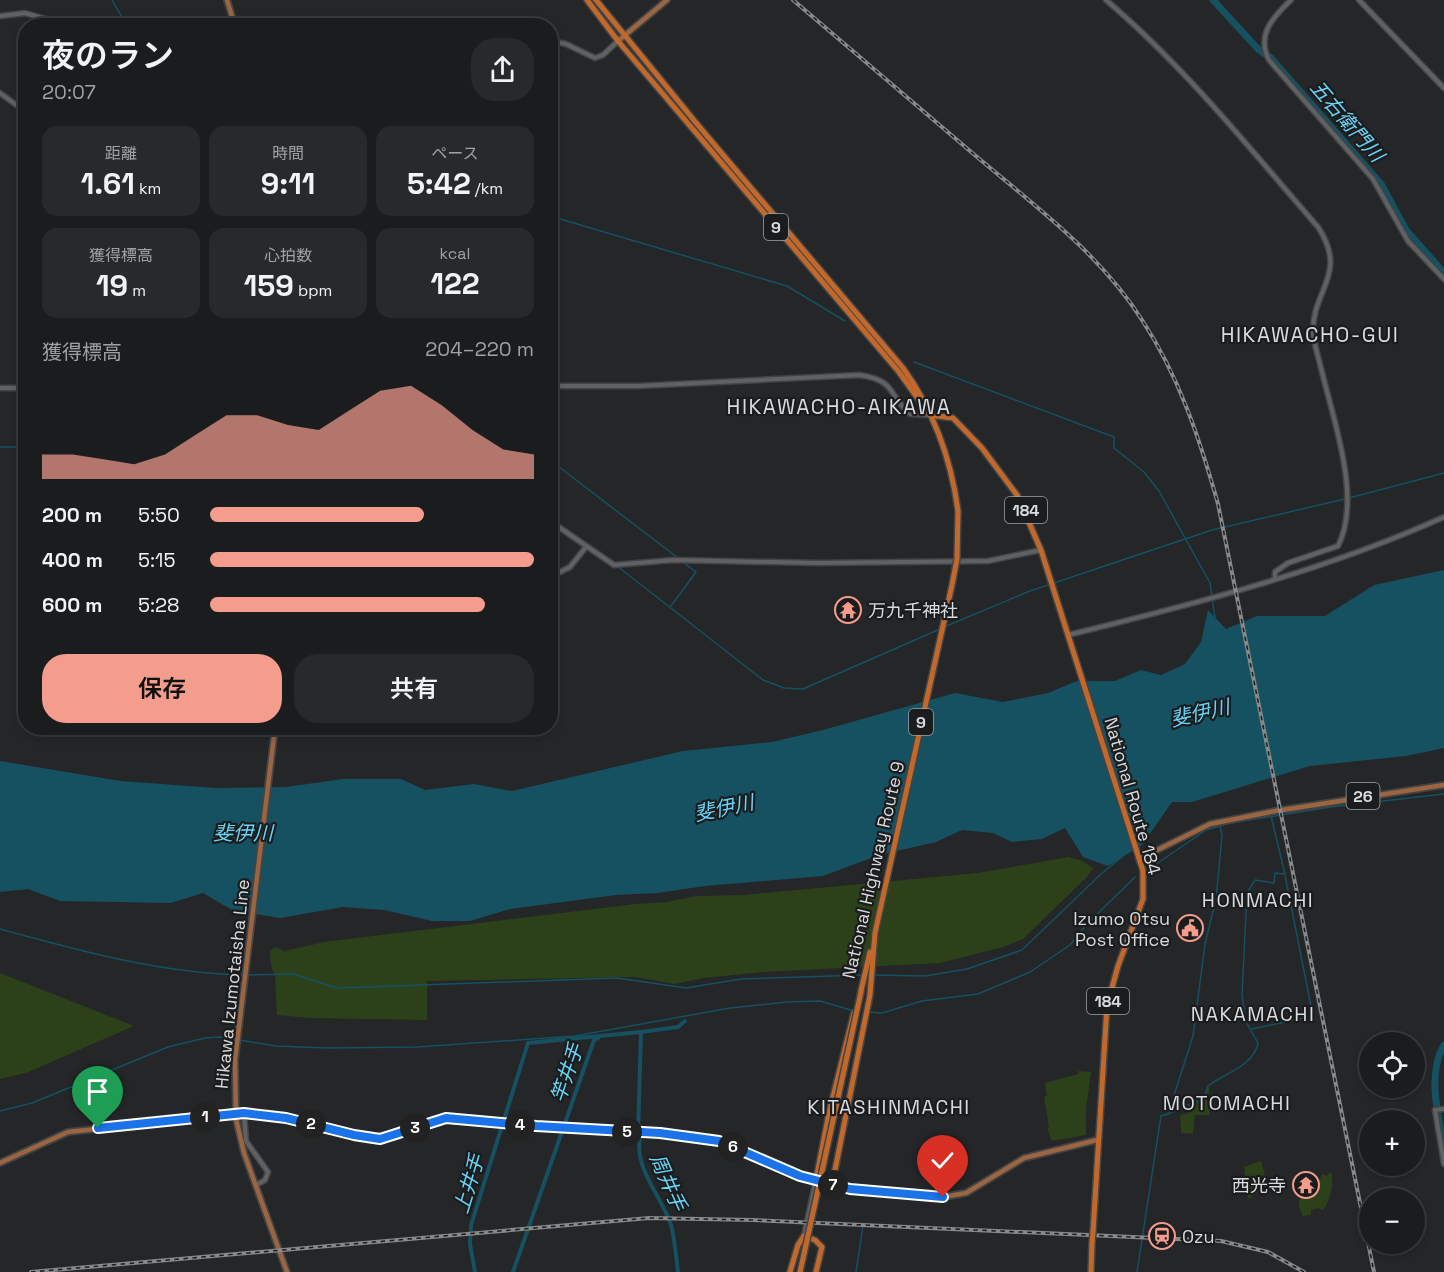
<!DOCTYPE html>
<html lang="ja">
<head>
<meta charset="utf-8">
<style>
	body { margin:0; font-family:"Space Grotesk","Noto Sans JP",sans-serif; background:#28292b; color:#f1f3f6; height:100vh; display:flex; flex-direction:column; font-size:22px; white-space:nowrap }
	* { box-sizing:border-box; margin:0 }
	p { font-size:20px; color:#a0a1a4 }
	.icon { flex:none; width:33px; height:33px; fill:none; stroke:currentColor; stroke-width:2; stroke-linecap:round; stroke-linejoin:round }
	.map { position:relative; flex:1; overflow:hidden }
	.drawer { position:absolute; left:18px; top:18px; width:540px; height:717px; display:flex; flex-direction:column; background:#1b1c1e; border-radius:24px; box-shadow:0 3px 9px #0003,0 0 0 2px #393a3c }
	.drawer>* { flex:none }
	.controls { position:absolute; left:1359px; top:1032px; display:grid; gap:12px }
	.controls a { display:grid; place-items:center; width:66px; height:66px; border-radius:50%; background:#1b1c1e; box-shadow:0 3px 9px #0003,0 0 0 2px #393a3c; font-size:30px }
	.pin { position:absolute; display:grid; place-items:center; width:51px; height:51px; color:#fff; margin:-62px -26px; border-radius:50% 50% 50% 0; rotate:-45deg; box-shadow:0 0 6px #0007 }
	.pin .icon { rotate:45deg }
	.km { position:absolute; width:30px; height:30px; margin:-15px; border-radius:50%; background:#222; color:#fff; font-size:16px; line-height:30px; text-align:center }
	.round { display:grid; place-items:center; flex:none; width:63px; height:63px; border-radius:24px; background:#28292b }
	.summary { display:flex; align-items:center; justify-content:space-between; height:102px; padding:0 24px }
	h1 { font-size:33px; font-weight:600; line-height:45px }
	.figures { display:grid; grid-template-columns:repeat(3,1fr); gap:9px; height:102px; padding:6px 24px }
	.figures div { display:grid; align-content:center; border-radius:15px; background:#28292b; text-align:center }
	.figures b { font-size:30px; font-weight:600 }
	.figures small { font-size:16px; font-weight:400 }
	.figures p { font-size:16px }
	.chart { height:168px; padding:12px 24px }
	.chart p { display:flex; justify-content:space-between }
	.chart svg { width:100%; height:108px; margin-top:6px; fill:#f49d8d; opacity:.7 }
	.cta { display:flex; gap:12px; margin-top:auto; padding:12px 24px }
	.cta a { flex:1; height:69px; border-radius:24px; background:#f49d8d; color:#111; font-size:24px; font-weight:600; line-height:69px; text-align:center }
	.cta a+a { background:#28292b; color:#f1f3f6 }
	ul { padding:0 24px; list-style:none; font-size:20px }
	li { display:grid; grid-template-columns:96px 72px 1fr; align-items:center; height:45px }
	li i { height:15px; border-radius:8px; background:#f49d8d }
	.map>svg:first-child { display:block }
	.green { fill:#2c4119 }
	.water { fill:#165162 }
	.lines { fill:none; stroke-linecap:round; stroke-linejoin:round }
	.stream { stroke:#165162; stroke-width:1.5 }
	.canal { stroke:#165162; stroke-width:4 }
	.river { stroke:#165162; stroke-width:7 }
	.minor-casing { stroke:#424445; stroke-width:7 }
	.major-casing { stroke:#424445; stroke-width:8 }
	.highway-casing { stroke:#424445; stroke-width:8 }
	.minor { stroke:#5f6163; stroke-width:4 }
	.major { stroke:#9b6541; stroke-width:4.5 }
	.highway { stroke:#c3682b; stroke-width:5 }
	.rail-casing { stroke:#88898b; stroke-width:4 }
	.rail { stroke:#1a1c1e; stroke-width:1.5; stroke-dasharray:4.5; stroke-linecap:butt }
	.major-bridge-casing { stroke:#424445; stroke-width:8; stroke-linecap:butt }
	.highway-bridge-casing { stroke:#424445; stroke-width:8; stroke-linecap:butt }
	.major-bridge { stroke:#9b6541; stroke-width:4.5 }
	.highway-bridge { stroke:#c3682b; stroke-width:5 }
	.route-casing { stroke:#fff; stroke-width:12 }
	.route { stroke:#1a73e8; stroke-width:8 }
	.labels { text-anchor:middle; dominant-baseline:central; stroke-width:4.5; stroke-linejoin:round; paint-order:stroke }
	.shield { fill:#1a1c1e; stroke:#a0a2a3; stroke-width:1.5 }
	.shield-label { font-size:16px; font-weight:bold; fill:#dadbdc }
	.poi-label { font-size:18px; fill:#dadbdc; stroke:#1a1c1e; text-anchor:start }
	.street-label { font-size:18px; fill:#dadbdc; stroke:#1a1c1e }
	.water-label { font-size:20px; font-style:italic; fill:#68d4f6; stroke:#1a1c1e }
	.neighbourhood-label { font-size:20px; letter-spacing:1.5px; fill:#dadbdc; stroke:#1a1c1e }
	.quarter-label { font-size:21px; letter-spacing:1.5px; fill:#dadbdc; stroke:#1a1c1e }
</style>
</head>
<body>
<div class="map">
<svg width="1444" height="1272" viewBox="0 0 1444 1272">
	<rect width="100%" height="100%" fill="#242628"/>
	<!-- green -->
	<g class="green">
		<polygon points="1068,857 1083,861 1093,868 1086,878 1023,939 1003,947 940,963 764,972 703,978 675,984 635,977 427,981 427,1020 310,1018 277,1015 275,976 271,965 270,951 275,947 285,951 324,942 635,904 667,902 696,896 743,895 978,873"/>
		<polygon points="0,973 134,1026 26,1073 0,1079"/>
		<polygon points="1078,1071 1091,1072 1086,1109 1086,1135 1052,1141 1047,1128 1049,1127 1044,1097 1047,1095 1045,1083 1078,1074"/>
		<polygon points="1209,1086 1210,1115 1195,1115 1193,1134 1181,1133 1180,1115 1189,1113 1191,1105 1204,1098"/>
		<polygon points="1261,1161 1266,1178 1260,1191 1248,1199 1244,1167"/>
		<path d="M1331 1171C1334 1184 1331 1199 1323 1210L1318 1208 1311 1210V1215L1303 1216C1294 1196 1300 1199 1315 1193L1322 1174 1327 1176Z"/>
	</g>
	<!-- water -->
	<polygon class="water" points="1444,570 1444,748 1406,756 1310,766 1192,802 1172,802 1142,845 1108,866 1083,857 1065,828 1042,839 1012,842 993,833 962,830 936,842 879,855 823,876 705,886 658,893 616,895 510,909 470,921 432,921 384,910 343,907 280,918 232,910 203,893 171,903 60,901 28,889 0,892 0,761 121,781 216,788 286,787 343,779 401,779 425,790 474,784 512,791 683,751 772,742 823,730 955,693 1003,702 1048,693 1077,681 1115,681 1141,670 1161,675 1185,664 1201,642 1208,610 1226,629 1257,616 1325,616 1374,585"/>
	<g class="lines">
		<!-- stream -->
		<g class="stream">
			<polyline points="112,0 127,26"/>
			<polyline points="0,96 22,112"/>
			<polyline points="550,216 787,286 845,321"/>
			<polyline points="914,362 1114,437 1114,448 1144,472 1159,491 1210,583 1215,618"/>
			<polyline points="0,447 26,447"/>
			<polyline points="550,460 678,558"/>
			<polyline points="1349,498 1444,473"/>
			<polyline points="550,518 594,549"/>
			<polyline points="617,566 763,680 784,688 803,689 940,629"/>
			<polyline points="671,606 696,572 684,563"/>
			<polyline points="944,627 1030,591 1212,530 1345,499"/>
			<polyline points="1149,869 1206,830 1230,823 1331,807 1444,794"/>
			<path d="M0 929C80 951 160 973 243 975"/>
			<polyline points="248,975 293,974 337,988 617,978 686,988 741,979 863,975"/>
			<polyline points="873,975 925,976 967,969 1022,950 1101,874 1122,857"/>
			<polyline points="868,1012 882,1013 922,1001 978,994 1030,972 1070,945 1087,924 1135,877"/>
			<polyline points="1252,1029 1313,1016 1285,875"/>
			<polyline points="0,1111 32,1103 168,1047 205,1038 220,1037 276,1046 327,1048 417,1047 575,1036 730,1008 787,1002 820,1001 854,1011"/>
			<path d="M1168 1114 1204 1098 1208 1086C1226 1072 1253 1067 1258 1043L1246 1022 1242 995 1247 893 1255 880 1274 883 1275 873 1285 874 1271 816"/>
			<polyline points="856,1272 863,1226"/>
			<polyline points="1137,1272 1161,1116 1168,1114 1193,1036 1205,944 1216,899 1222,836 1220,825"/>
		</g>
		<!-- canal -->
		<g class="canal">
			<polyline points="641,1032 678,1027 685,1021"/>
			<path d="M475 1272 470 1244 471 1225 528 1043 641 1032 638 1135 640 1137C634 1169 661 1195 671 1225 673 1232 677 1263 678 1272"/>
			<polyline points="513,1272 594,1040 598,1038"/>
		</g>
		<!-- river -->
		<g class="river">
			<polyline points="1213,0 1258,49 1271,58 1381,184 1406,230 1444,273"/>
			<path d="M1444 1045C1427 1073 1438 1116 1444 1146"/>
		</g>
		<defs>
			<g id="minor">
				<path d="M1106 0C1185 67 1250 149 1318 227 1349 274 1312 290 1313 332 1314 345 1319 359 1322 372 1334 422 1362 499 1338 546L1288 563 1275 572V578"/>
				<path d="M1291 0C1273 17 1256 35 1269 60L1373 179 1408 241 1444 279"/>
				<polyline points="1359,0 1444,88"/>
				<polyline points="0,16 25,13 70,26"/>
				<polyline points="550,41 566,44 595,58 603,55 618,41"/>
				<polyline points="0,93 26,112"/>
				<path d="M550 386H638L859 375C897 380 888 396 910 414L930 415"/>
				<polyline points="0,388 26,388"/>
				<polyline points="550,521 614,565 673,560 818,563 988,561 1041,550"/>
				<polyline points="550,577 570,567 586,547"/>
				<path d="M1068 635C1195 604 1324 571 1444 517"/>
				<polyline points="1444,1109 1435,1110 1444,1164"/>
				<polyline points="244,1113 246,1141 268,1172 265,1180 256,1185"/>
				<polyline points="804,1236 816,1180"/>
			</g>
			<g id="major">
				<polyline points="227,0 235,26"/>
				<polyline points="618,41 667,0"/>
				<polyline points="1282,810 1444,785"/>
				<polyline points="1139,859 1210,824 1280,810"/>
				<polyline points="236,1119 244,1153 287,1272"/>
				<polyline points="0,1163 68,1132 244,1113 287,1118 354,1135 380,1139 446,1118 693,1135 719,1141 800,1176 832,1185 886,1193 943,1197 966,1193 1024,1158 1097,1140"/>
			</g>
			<g id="highway">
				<polyline points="587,0 618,41 899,372 929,414"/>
				<path d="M596 0 697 124 903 368C934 411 951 458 958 511"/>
				<polyline points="930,415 953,418 982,448 1017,495 1041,550 1143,871 1143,899 1118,966 1107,1006 1093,1232"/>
				<polyline points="860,995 870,952"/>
				<polyline points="816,1180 829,1113 854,1013"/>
				<polyline points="832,1185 870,995 875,933"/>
				<polyline points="790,1272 798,1245 804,1236 815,1240 822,1247 816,1272"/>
				<polyline points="800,1272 806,1245"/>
				<polyline points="1091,1272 1092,1243"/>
			</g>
		</defs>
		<!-- minor casing -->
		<use href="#minor" class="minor-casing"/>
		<!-- major casing -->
		<use href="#major" class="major-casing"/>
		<!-- highway casing -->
		<use href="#highway" class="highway-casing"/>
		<!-- minor -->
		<use href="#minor" class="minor"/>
		<!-- major -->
		<use href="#major" class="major"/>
		<!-- highway -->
		<use href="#highway" class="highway"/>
		<defs>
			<g id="rail">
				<path d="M793 0C852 50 911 101 970 151 1031 203 1099 252 1142 320 1179 376 1200 440 1218 504L1374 1272"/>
				<polyline points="31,1272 649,1218 753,1220 1221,1241 1268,1252 1304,1272"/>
			</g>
		</defs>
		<!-- rail casing -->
		<use href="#rail" class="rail-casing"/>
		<!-- rail -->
		<use href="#rail" class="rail"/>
		<defs>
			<polyline id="major-bridge" points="236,1119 235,1060 275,728"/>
			<g id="highway-bridge">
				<polyline points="875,933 952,585 957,559 958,511"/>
				<polyline points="1092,1243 1093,1232"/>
				<polyline points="806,1245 861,992"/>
			</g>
		</defs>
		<!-- major-bridge casing -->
		<use href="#major-bridge" class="major-bridge-casing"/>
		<!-- highway-bridge casing -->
		<use href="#highway-bridge" class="highway-bridge-casing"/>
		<!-- major-bridge -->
		<use href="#major-bridge" class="major-bridge"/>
		<!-- highway-bridge -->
		<use href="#highway-bridge" class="highway-bridge"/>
	</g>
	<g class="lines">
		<defs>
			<polyline id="route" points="98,1128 244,1113 286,1118 354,1135 380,1139 446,1118 536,1126 660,1133 719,1141 800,1176 850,1189 943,1197"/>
		</defs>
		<!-- route casing -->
		<use href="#route" class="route-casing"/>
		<!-- route -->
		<use href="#route" class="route"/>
	</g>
	<!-- icons -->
	<defs>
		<symbol id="temple-ring" viewBox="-11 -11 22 22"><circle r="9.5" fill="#1a1c1e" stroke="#f49d8d" stroke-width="1.5"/><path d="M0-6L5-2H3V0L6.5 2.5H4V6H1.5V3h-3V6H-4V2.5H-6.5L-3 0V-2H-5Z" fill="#f49d8d"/></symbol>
		<symbol id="civic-ring" viewBox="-11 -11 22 22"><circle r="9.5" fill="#1a1c1e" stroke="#f49d8d" stroke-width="1.5"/><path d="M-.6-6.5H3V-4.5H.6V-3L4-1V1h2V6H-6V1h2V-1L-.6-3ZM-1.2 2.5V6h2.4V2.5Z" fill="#f49d8d"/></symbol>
		<symbol id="station-ring" viewBox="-11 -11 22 22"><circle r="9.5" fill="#1a1c1e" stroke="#f49d8d" stroke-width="1.5"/><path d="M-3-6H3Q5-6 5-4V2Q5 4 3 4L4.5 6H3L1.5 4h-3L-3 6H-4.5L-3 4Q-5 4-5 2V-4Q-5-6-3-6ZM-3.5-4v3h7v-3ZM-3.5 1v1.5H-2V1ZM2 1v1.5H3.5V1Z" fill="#f49d8d"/></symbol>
	</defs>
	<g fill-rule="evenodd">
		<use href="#temple-ring" x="833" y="595" width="30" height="30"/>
		<use href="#civic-ring" x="1175" y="913" width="30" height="30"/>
		<use href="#temple-ring" x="1291" y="1170" width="30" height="30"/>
		<use href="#station-ring" x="1147" y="1221" width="30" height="30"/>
	</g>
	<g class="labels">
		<!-- shield labels -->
		<g class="shield">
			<rect x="764" y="214" width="24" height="26" rx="4.5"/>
			<rect x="1005" y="497" width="42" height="26" rx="4.5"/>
			<rect x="909" y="709" width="24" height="26" rx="4.5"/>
			<rect x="1346.5" y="783" width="33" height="26" rx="4.5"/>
			<rect x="1087" y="988" width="42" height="26" rx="4.5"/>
		</g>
		<g class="shield-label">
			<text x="776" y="227">9</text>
			<text x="1026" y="510">184</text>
			<text x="921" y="722">9</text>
			<text x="1363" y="796">26</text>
			<text x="1108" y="1001">184</text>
		</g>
		<!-- poi labels -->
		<g class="poi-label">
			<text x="868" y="610">万九千神社</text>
			<text x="1170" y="918" text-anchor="end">Izumo Otsu<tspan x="1170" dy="21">Post Office</tspan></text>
			<text x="1286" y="1185" text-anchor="end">西光寺</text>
			<text x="1182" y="1236">Ozu</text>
		</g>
		<!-- street labels -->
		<g class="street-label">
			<text transform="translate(1133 796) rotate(74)">National Route 184</text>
			<text transform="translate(873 870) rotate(-77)">National Highway Route 9</text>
			<text transform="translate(232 984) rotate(-84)">Hikawa Izumotaisha Line</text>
		</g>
		<!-- water labels -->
		<g class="water-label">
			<text transform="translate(1347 121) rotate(49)">五右衛門川</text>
			<text transform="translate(1200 713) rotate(-13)">斐伊川</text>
			<text transform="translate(724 808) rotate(-12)">斐伊川</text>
			<text x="243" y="833">斐伊川</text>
			<text transform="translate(567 1073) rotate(-71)">竿井手</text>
			<text transform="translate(668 1182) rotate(66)">周井手</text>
			<text transform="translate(469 1184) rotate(-73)">上井手</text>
		</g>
		<!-- neighbourhood labels -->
		<g class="neighbourhood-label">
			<text x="1258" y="900">HONMACHI</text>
			<text x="1253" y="1014">NAKAMACHI</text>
			<text x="1227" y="1103">MOTOMACHI</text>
			<text x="889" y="1107">KITASHINMACHI</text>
		</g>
		<!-- quarter labels -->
		<g class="quarter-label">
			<text x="1310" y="334">HIKAWACHO-GUI</text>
			<text x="839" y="406">HIKAWACHO-AIKAWA</text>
		</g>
	</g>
</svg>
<div class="controls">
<a><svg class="icon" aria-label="locate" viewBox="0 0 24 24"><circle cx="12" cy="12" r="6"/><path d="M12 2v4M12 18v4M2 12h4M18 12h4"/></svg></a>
<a>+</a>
<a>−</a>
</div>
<div class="pin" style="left:98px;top:1128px;background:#1e9e55"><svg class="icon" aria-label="arrive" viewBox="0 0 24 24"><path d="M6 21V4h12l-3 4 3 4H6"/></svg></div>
<div class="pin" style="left:943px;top:1197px;background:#d93025"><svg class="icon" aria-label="check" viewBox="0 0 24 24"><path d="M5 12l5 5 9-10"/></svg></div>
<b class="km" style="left:205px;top:1117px">1</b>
<b class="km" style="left:311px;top:1124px">2</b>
<b class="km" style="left:415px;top:1128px">3</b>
<b class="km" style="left:520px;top:1125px">4</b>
<b class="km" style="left:627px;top:1132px">5</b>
<b class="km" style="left:733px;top:1147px">6</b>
<b class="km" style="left:833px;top:1185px">7</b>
<section class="drawer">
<div class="summary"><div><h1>夜のラン</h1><p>20:07</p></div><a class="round"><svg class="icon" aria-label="share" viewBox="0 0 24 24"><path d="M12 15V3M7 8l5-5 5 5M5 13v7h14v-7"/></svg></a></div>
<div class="figures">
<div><p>距離</p><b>1.61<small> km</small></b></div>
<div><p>時間</p><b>9:11</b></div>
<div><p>ペース</p><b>5:42<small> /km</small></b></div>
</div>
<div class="figures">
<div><p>獲得標高</p><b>19<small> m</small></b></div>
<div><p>心拍数</p><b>159<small> bpm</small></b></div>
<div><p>kcal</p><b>122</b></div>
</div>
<div class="chart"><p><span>獲得標高</span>204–220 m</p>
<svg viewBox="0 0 160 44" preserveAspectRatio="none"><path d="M0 44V34L10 34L20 36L30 38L40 34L50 26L60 18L70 18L80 22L90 24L100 16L110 8L120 6L130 14L140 24L150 32L160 34V44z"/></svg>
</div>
<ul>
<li><b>200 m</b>5:50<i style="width:66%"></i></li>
<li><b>400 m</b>5:15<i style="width:100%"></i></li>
<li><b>600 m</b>5:28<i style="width:85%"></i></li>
</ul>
<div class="cta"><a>保存</a><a>共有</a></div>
</section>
</div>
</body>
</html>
